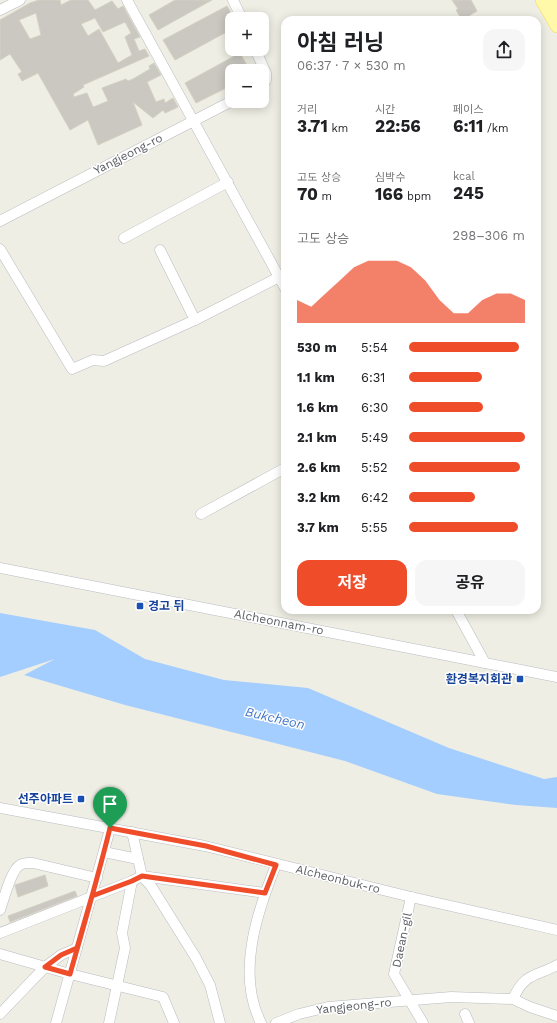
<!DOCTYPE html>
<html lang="ko">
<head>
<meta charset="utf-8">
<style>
	body { margin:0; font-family:"Work Sans","Noto Sans KR",sans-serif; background:#f6f6f6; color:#202124; height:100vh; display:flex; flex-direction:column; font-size:15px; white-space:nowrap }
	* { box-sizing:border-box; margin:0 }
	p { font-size:13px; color:#757577 }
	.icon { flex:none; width:22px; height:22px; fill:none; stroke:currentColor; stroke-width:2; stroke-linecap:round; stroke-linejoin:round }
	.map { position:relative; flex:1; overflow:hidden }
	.panel { position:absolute; left:281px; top:16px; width:260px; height:598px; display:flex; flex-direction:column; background:#fff; border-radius:12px; box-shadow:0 2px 10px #0003 }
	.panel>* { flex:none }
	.fabs { position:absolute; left:225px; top:12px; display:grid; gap:8px }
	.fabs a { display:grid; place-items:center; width:44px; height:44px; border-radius:8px; background:#fff; box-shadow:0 2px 10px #0003; font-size:20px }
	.pin { position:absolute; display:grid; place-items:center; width:34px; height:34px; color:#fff; margin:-41px -17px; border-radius:50% 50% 50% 0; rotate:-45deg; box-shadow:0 0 4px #0007 }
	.pin .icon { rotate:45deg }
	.round { display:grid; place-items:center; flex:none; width:42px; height:42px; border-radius:12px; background:#f6f6f6 }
	.summary { display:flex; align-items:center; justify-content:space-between; height:68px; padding:0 16px }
	h1 { font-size:22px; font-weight:700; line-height:30px }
	.figures { display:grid; grid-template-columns:repeat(3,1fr); gap:6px; height:68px; padding:4px 16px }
	.figures div { display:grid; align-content:center }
	.figures b { font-size:17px; font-weight:700 }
	.figures small { font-size:11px; font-weight:400 }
	.figures p { font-size:11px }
	.chart { height:112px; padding:8px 16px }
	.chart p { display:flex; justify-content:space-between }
	.chart svg { width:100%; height:72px; margin-top:4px; fill:#ef4c2a; opacity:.7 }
	.action { display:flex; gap:8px; margin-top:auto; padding:8px 16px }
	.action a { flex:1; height:46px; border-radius:12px; background:#ef4c2a; color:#fff; font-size:16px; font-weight:700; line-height:46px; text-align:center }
	.action a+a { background:#f6f6f6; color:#202124 }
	ul { padding:0 16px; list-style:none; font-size:13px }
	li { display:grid; grid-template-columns:64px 48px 1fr; align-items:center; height:30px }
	li i { height:10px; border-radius:5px; background:#ef4c2a }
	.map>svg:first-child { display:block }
	.water { fill:#a4ceff }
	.building { fill:#cac8c1; stroke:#d4d0c2; fill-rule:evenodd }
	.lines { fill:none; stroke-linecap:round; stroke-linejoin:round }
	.minor-casing { stroke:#b9bbc0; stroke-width:11 }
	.major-casing { stroke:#f6d956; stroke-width:14 }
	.minor { stroke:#fff; stroke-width:10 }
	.major { stroke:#fff9a9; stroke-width:13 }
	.route-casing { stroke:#fff; stroke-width:8 }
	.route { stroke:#ef4c2a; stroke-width:5 }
	.transit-dot { fill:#1a4fb4; stroke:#fff; stroke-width:1.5 }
	.labels { text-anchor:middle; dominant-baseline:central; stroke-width:3; stroke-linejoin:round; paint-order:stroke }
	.street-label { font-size:12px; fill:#5c5f65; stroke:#fff }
	.transit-label { font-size:12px; font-weight:bold; fill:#164399; stroke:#fff; text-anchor:end }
	.water-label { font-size:13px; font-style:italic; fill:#4276c7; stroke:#fff }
</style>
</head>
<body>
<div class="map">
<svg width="557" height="1023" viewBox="0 0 557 1023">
	<rect width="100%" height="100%" fill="#efeee4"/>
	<!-- water -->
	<polygon class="water" points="0,613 95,630 145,659 224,680 308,688 449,748 544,779 557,777 557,808 516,805 437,794 345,761 125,705 24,675 55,659 0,677"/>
	<!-- building -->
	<g class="building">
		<path d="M39 0H60L61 5 71 0H88L95 10 112 1 118 9 123 6 140 37 134 39 139 51 145 49 149 56 83 85 84 87 73 94 74 97 87 93 93 107 96 106 108 101 102 88 126 79 128 81 133 79 150 69 149 66 154 63 161 75 147 82 156 102 164 99 165 103 173 98 178 107 165 113 163 110 153 118 133 102 142 125 98 145 88 120 70 130 38 73 22 81 18 74 22 72 10 54 0 60V20L30 3ZM36 13 41 35 30 39 19 20ZM95 18 103 32 125 22 131 33 125 37 132 55 118 63 99 29 88 36 81 24Z"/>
		<polygon points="175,0 212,0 158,30 149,15"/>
		<polygon points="452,0 471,0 477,11 462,20 456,10 458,9"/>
		<polygon points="227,6 232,15 232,29 175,60 163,40"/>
		<polygon points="240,53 250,71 232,71 232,85 196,103 185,83"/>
		<polygon points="45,875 48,886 18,897 15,885"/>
		<polygon points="75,891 77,896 10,922 8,916"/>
	</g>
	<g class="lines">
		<defs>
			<g id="minor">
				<polyline points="127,0 285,288"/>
				<polyline points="233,0 242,19"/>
				<polyline points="0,10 20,0"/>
				<polyline points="255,49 266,73 266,80 262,86"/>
				<polyline points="0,221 232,101"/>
				<polyline points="124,238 228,182"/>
				<polyline points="0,249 72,369 93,360 104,361 195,320 285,274"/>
				<polyline points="160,250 195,320"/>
				<polyline points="201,514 285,468"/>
				<polyline points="0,568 557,677"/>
				<polyline points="456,610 485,663"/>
				<polyline points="0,808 205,846 411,897 557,930"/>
				<polyline points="132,832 142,876 151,886 196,958 210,985 220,1023"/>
				<polyline points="104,852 138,859"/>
				<polyline points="411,897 394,974 423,1023"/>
				<path d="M0 910C4 899 11 870 20 865 24 862 29 863 33 863L97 878"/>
				<polyline points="0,933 132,881 142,876 265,893"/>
				<polyline points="0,954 70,974 163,997 174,1023"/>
				<path d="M513 999C525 972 536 977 557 965"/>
				<polyline points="0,1014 45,967 61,955 77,948"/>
				<polyline points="465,1014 469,1023"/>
				<polyline points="56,1023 110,829"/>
				<polyline points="109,1023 125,948 122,933 132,881"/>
				<path d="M261 1023C236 974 257 912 276 865"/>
				<polyline points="276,1023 299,1014 328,1007 451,997 513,999 530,1007 557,1016"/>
			</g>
			<g id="major">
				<polyline points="542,0 557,26"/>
				<polyline points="553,0 557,7"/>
			</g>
		</defs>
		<!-- minor casing -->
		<use href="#minor" class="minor-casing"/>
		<!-- major casing -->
		<use href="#major" class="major-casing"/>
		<!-- minor -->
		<use href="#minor" class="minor"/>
		<!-- major -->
		<use href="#major" class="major"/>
	</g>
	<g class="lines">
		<defs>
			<path id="route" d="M110 828C98 877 84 925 70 974L45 967 61 955 77 948 92 896 132 881 142 876 265 893 276 865 206 846 110 828"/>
		</defs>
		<!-- route casing -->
		<use href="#route" class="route-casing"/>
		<!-- route -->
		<use href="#route" class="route"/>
	</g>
	<!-- markers -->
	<g class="transit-dot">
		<rect x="136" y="602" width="8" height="8" rx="2"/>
		<rect x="516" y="675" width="8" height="8" rx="2"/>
		<rect x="77" y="795" width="8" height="8" rx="2"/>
	</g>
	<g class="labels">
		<!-- street labels -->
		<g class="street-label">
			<text transform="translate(128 154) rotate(-27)">Yangjeong-ro</text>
			<text transform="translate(279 622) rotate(11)">Alcheonnam-ro</text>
			<text transform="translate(338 879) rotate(14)">Alcheonbuk-ro</text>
			<text transform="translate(402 940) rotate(-78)">Daean-gil</text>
			<text transform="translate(354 1006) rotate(-6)">Yangjeong-ro</text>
		</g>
		<!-- transit labels -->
		<g class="transit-label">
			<text x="148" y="606" text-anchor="start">경고 뒤</text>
			<text x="512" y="679">환경복지회관</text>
			<text x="73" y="799">선주아파트</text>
		</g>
		<!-- water labels -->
		<g class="water-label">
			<text transform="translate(275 718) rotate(13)">Bukcheon</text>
		</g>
	</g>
</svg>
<div class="fabs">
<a>+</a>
<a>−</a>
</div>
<div class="pin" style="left:110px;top:828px;background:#1e9e55"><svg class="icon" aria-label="arrive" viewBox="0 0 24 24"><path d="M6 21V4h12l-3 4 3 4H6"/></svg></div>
<section class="panel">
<div class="summary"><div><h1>아침 러닝</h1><p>06:37 · 7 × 530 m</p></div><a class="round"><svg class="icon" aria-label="share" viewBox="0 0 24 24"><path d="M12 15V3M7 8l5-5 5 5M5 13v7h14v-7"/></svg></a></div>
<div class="figures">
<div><p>거리</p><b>3.71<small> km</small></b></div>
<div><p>시간</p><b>22:56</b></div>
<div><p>페이스</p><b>6:11<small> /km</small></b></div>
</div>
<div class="figures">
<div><p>고도 상승</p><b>70<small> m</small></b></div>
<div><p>심박수</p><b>166<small> bpm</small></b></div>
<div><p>kcal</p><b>245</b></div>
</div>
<div class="chart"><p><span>고도 상승</span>298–306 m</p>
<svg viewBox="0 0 160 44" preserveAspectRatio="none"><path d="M0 44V30L10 34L20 26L30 18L40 10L50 6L60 6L70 6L80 10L90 18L100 30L110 38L120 38L130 30L140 26L150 26L160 30V44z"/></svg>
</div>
<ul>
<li><b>530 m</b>5:54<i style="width:95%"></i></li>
<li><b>1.1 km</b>6:31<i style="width:63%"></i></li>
<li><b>1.6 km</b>6:30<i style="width:64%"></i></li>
<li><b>2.1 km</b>5:49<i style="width:100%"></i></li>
<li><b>2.6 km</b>5:52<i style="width:96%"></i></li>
<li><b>3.2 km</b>6:42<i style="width:57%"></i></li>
<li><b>3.7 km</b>5:55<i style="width:94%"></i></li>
</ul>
<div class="action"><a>저장</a><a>공유</a></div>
</section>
</div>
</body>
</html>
